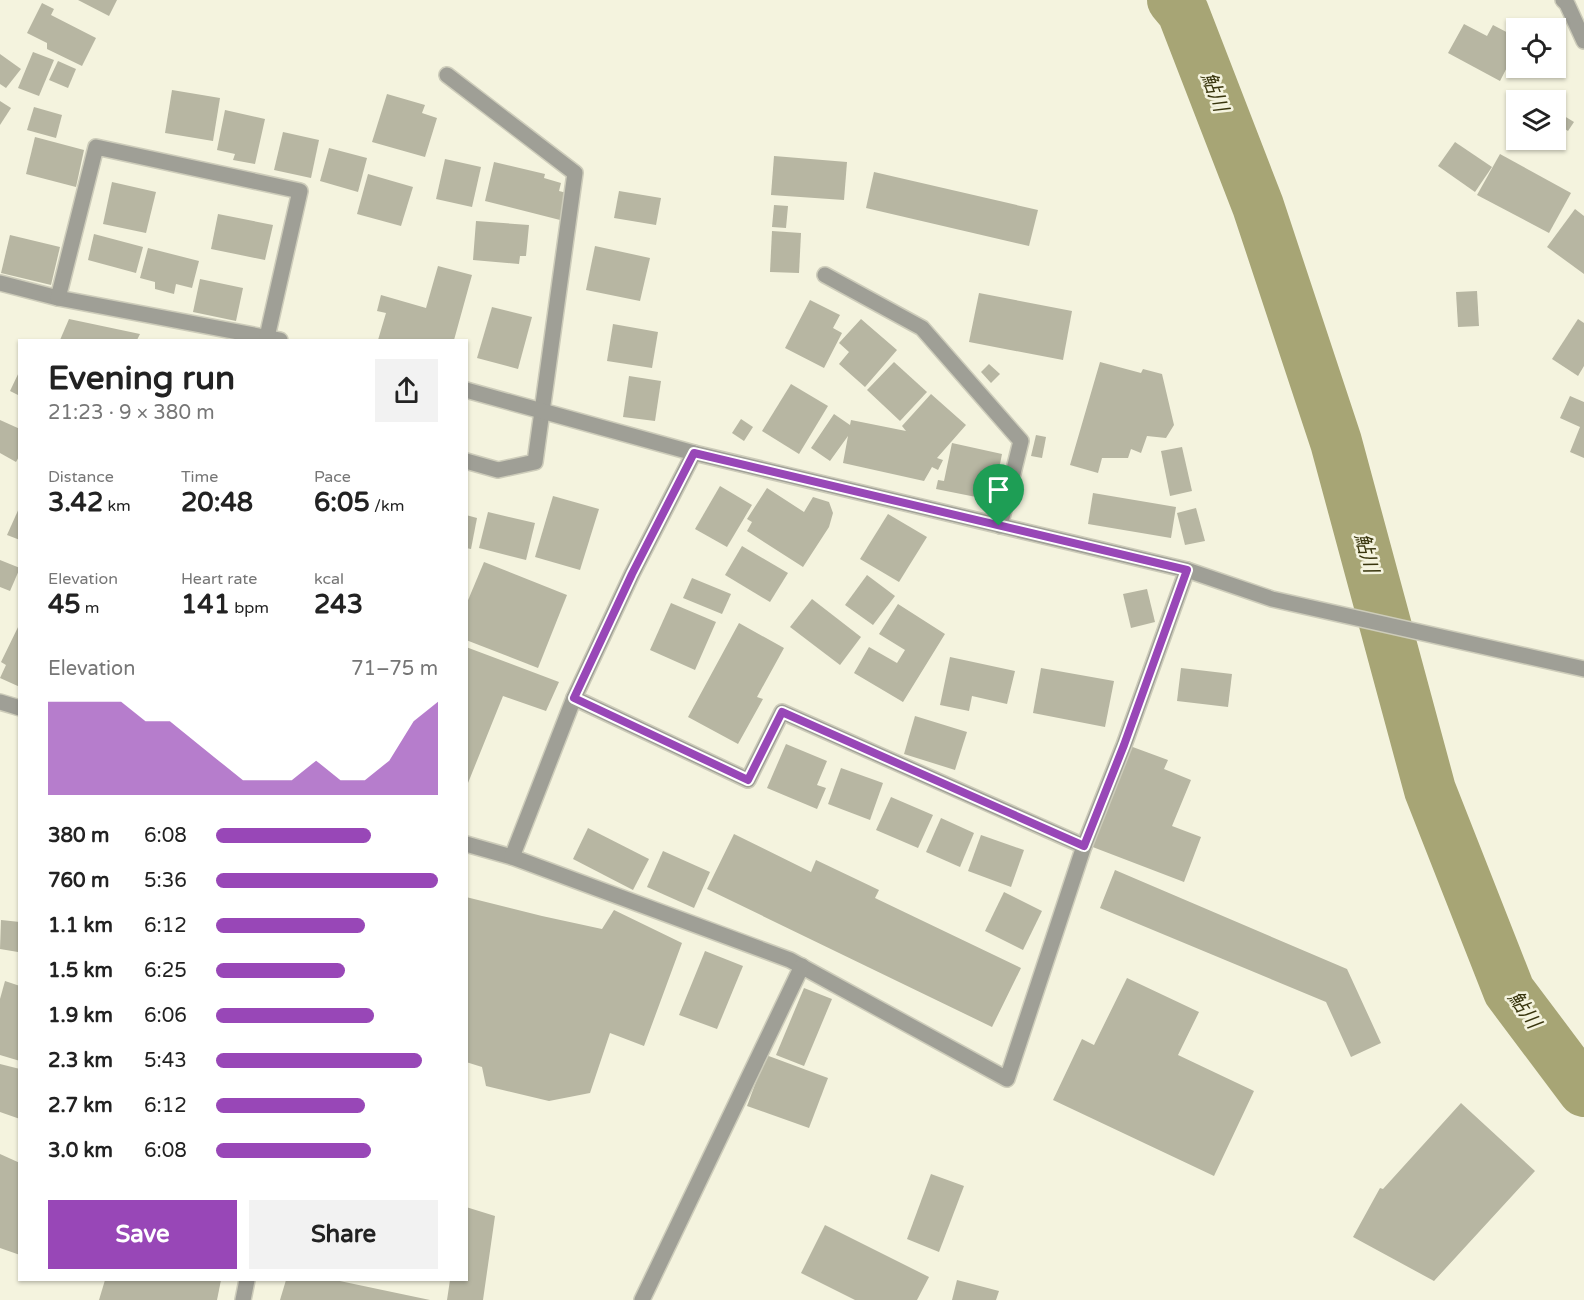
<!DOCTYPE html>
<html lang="en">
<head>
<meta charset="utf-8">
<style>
	body { margin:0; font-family:"Varela Round","Noto Sans JP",sans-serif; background:#f2f2f2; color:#222; height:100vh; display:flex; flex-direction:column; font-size:22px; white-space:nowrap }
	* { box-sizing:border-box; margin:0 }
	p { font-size:20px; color:#767676 }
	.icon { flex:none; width:33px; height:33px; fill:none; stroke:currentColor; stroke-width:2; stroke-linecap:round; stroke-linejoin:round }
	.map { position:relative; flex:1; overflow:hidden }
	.panel { position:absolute; left:18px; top:339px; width:450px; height:942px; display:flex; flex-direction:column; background:#fff; border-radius:0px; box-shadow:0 2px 4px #0004 }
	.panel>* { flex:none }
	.fabs { position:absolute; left:1506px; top:18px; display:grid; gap:12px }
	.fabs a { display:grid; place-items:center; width:60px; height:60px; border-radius:0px; background:#fff; box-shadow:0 2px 4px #0004; font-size:30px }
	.pin { position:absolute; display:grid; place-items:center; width:51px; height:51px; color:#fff; margin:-62px -26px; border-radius:50% 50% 50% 0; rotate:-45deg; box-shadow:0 0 6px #0007 }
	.pin .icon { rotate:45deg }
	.round { display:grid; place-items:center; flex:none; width:63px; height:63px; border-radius:0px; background:#f2f2f2 }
	.head { display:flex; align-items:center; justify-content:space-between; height:102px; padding:0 30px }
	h1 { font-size:33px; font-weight:700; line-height:45px }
	.metrics { display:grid; grid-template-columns:repeat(3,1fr); gap:9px; height:102px; padding:6px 30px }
	.metrics div { display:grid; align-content:center }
	.metrics b { font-size:26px; font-weight:700 }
	.metrics small { font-size:16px; font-weight:400 }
	.metrics p { font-size:16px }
	.chart { height:168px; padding:12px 30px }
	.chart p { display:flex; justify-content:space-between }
	.chart svg { width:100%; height:108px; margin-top:6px; fill:#9847b7; opacity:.7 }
	.cta { display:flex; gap:12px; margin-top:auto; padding:12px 30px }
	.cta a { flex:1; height:69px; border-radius:0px; background:#9847b7; color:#fff; font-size:24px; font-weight:700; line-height:69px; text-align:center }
	.cta a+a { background:#f2f2f2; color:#222 }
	ul { padding:0 30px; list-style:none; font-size:20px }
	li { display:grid; grid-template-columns:96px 72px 1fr; align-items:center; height:45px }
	li i { height:15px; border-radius:8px; background:#9847b7 }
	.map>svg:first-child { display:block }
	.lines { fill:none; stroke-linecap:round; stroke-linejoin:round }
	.river { stroke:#a7a575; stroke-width:52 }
	.building { fill:#b7b6a2 }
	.minor-casing { stroke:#cdccba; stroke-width:18 }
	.minor { stroke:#9f9f96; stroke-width:15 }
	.route-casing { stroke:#fff; stroke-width:12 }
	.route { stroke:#9847b7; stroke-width:8 }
	.labels { text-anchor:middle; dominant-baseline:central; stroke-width:5; stroke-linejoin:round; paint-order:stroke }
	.water-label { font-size:20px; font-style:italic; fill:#38350d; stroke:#f4f3de }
</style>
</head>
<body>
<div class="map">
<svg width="1584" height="1300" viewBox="0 0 1584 1300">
	<rect width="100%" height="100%" fill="#f4f3de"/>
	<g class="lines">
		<!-- river -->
		<polyline class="river" points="1173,0 1183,12 1258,206 1336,442 1430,790 1509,991 1584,1091"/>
	</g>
	<!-- building -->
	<g class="building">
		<polygon points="78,0 117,0 109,16"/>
		<polygon points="42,3 54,9 51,15 96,38 82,66 47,49 47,43 27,33"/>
		<polygon points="1464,24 1487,36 1493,25 1516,37 1516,50 1500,81 1448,53"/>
		<polygon points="33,52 54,60 39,96 18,88"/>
		<polygon points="0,54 21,69 6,88 0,84"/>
		<polygon points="58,61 76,69 68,88 49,80"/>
		<polygon points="172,90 220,98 213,141 165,133"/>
		<polygon points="387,94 425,105 422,113 437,118 425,157 372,142"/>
		<polygon points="0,101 11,108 0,125"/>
		<polygon points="34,107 62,115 56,138 27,130"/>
		<polygon points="225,110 265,119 255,164 233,160 235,154 217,150"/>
		<polygon points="1556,111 1574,122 1568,131 1556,123"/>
		<polygon points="283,132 319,140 311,178 274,170"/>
		<polygon points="35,137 84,150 76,187 26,174"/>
		<polygon points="1455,142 1492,167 1475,192 1438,166"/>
		<polygon points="329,148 367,158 358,192 320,181"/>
		<polygon points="1500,154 1571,193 1549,233 1477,195"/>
		<polygon points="774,156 847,162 844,200 771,195"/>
		<polygon points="445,159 481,167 472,207 436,199"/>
		<polygon points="494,162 545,174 544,178 561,183 559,191 571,194 564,221 485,201"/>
		<polygon points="874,172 1038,210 1029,246 866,208"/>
		<polygon points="368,174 413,187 401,226 357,214"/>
		<polygon points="112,182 156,192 146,233 103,224"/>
		<polygon points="619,191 661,198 656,225 614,218"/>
		<polygon points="774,205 788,206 786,228 772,227"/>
		<polygon points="1575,209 1584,216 1584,274 1547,247"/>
		<polygon points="218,214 273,225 265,260 211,249"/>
		<polygon points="476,221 529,225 526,256 520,256 519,264 473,260"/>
		<polygon points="772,231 801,233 799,273 770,272"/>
		<polygon points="94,234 143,247 136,273 88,260"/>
		<polygon points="10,235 60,247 51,285 1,273"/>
		<polygon points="595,246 650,258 640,301 586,290"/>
		<polygon points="148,248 199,261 192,288 176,284 174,294 155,289 155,282 140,278"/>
		<polygon points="438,266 472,275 454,340 378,340 386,313 377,311 381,295 426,308"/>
		<polygon points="200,279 243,288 236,321 193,312"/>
		<polygon points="1477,291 1479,326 1458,327 1456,292"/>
		<polygon points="979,293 1072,311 1063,360 969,342"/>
		<polygon points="810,300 840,315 833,328 842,333 824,368 785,348"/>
		<polygon points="492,307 532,317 518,369 477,358"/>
		<polygon points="69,319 140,334 137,340 60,340"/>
		<polygon points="861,319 897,350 865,387 839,364 849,352 839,343"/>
		<polygon points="1578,319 1584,323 1584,366 1578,376 1552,359"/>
		<polygon points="613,324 658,332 652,368 607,361"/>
		<polygon points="894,362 927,392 900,421 867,390"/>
		<polygon points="1100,362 1141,373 1143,369 1162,374 1174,425 1166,438 1147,436 1141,453 1131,449 1128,458 1102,458 1098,473 1070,465"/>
		<polygon points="989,364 1000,374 991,383 981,372"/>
		<polygon points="20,370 20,396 10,391"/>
		<polygon points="629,376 661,381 655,421 623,417"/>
		<polygon points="791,384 828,406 799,454 762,431"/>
		<polygon points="931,394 966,425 937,458 943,460 938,470 932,467 924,481 843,463 848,436 830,461 811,448 834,414 850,425 851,420 906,431 902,426"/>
		<polygon points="1570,396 1584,402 1584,458 1570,452 1580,427 1560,418"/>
		<polygon points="741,419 753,427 744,441 732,433"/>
		<polygon points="0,420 20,429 20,455 16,462 0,453"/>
		<polygon points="1036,435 1046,437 1042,458 1031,456"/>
		<polygon points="952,443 1002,454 995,489 983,486 981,498 936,489 938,480 944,481"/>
		<polygon points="1182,447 1192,491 1170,496 1161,451"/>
		<polygon points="720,486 752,505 727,547 695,529"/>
		<polygon points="767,488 804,512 813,497 829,502 833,513 829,527 803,567 747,531 752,522 747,519"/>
		<polygon points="1093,493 1176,507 1171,538 1088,524"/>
		<polygon points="553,496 599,509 580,570 535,557"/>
		<polygon points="20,506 20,540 7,535"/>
		<polygon points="1196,508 1205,541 1185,545 1177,513"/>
		<polygon points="488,512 535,523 526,560 479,548"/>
		<polygon points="888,514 927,537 899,582 860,559"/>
		<polygon points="466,515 477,518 471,549 466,548"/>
		<polygon points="742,546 788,573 770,602 725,575"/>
		<polygon points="0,560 20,568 10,591 0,587"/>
		<polygon points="484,562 567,595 538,668 466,640 466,605"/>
		<polygon points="867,575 895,596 873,625 845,605"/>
		<polygon points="692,578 731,594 722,614 683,598"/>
		<polygon points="1147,589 1155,622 1131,628 1123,594"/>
		<polygon points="812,599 861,637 840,665 790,627"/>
		<polygon points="671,603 716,622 695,670 650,650"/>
		<polygon points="898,604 945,634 903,702 854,673 869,647 897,663 905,650 879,634"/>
		<polygon points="20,623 20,687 0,678 6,665 1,662"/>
		<polygon points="739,623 784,648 757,697 763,699 738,744 688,717"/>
		<polygon points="466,647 559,682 546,711 503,696 468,783 466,783"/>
		<polygon points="950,657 1015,671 1007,704 972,696 969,711 940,705"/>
		<polygon points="1041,668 1114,681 1105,727 1033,713"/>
		<polygon points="1181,668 1232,674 1228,707 1177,701"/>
		<polygon points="915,716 967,732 955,770 904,754"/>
		<polygon points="786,744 827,761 817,785 826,788 817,809 767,788"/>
		<polygon points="1130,746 1168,760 1164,769 1191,780 1172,826 1201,837 1184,882 1090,846"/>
		<polygon points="841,768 883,783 870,820 828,804"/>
		<polygon points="891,797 933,815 918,848 876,830"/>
		<polygon points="941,818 974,833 960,867 926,852"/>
		<polygon points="588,828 649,859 633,890 573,859"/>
		<polygon points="734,834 811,872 816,860 879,890 875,898 1021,968 992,1027 707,889"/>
		<polygon points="981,835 1024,850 1011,887 968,871"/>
		<polygon points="663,851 710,872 694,908 647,887"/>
		<polygon points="1115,870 1347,969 1381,1043 1351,1057 1326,1002 1100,908"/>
		<polygon points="1004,892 1042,911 1023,950 985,931"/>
		<polygon points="466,897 542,916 602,929 614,910 682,943 644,1046 610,1033 590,1093 549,1101 486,1086 482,1067 466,1062"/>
		<polygon points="1,920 20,922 18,952 0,949"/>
		<polygon points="705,951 743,966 717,1029 679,1015"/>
		<polygon points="1127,978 1199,1012 1178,1055 1254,1091 1214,1176 1053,1100 1082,1039 1094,1045"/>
		<polygon points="5,981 20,986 20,1061 0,1055 0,999"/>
		<polygon points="804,988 832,999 804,1066 776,1055"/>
		<polygon points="766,1055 828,1078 809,1128 747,1106"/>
		<polygon points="0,1064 20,1069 20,1119 0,1112"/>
		<polygon points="1461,1103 1535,1171 1434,1281 1353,1237 1380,1188 1383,1189"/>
		<polygon points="0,1154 20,1163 20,1255 0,1248"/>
		<polygon points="931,1174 964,1186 939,1252 907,1239"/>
		<polygon points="466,1207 495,1216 483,1300 447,1300 450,1280 466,1280"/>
		<polygon points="825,1225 929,1277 917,1300 855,1300 801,1273"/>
		<polygon points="105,1280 221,1280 217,1300 99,1300"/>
		<polygon points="286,1280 335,1280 430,1300 280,1300"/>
		<polygon points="957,1280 999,1291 996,1300 952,1300"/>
	</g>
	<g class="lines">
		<defs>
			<g id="minor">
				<polyline points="1563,0 1567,4 1584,41"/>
				<polyline points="447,75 575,173 535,462 498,470 466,461"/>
				<polyline points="825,275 922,328 1021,441 1000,526"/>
				<polyline points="0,283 58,298 280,340"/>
				<polyline points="58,298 96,147 300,191 267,337"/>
				<polyline points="466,390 694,453 1187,570 1272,599 1584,669"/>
				<polyline points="574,698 748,780 782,712 1084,846"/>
				<polyline points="0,702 20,708"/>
				<polyline points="466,844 512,857 790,960 1007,1079 1084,846 1124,745 1187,570"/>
				<polyline points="512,857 574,698 632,574 694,453"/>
				<polyline points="243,1300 247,1280"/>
				<polyline points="642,1300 802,966"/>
			</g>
		</defs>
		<!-- minor casing -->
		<use href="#minor" class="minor-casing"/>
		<!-- minor -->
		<use href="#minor" class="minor"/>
	</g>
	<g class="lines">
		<defs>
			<polygon id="route" points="694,453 1187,570 1124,745 1084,846 782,712 748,780 574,698 632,574"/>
		</defs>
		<!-- route casing -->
		<use href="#route" class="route-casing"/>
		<!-- route -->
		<use href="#route" class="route"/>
	</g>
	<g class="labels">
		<!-- water labels -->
		<g class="water-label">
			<text transform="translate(1214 92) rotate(69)">鮎川</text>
			<text transform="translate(1366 553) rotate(75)">鮎川</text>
			<text transform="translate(1524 1010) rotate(55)">鮎川</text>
		</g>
	</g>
</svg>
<div class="fabs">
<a><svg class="icon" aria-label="locate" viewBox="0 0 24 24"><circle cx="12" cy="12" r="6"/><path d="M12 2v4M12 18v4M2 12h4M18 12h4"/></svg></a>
<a><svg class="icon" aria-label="layers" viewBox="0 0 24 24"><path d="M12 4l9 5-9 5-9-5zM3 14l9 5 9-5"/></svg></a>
</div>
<div class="pin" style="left:999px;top:526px;background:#1e9e55"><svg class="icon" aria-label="arrive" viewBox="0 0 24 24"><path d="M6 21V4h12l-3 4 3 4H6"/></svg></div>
<section class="panel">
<div class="head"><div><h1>Evening run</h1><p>21:23 · 9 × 380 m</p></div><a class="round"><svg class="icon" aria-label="share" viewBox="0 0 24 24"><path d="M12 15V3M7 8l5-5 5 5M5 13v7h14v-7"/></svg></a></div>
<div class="metrics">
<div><p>Distance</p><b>3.42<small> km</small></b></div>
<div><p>Time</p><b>20:48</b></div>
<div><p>Pace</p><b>6:05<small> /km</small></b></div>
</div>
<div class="metrics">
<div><p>Elevation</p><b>45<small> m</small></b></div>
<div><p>Heart rate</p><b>141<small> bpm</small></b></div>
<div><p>kcal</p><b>243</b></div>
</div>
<div class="chart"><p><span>Elevation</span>71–75 m</p>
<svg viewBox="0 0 160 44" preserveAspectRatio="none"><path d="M0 44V6L10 6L20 6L30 6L40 14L50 14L60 22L70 30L80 38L90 38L100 38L110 30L120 38L130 38L140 30L150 14L160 6V44z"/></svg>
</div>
<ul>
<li><b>380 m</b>6:08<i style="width:70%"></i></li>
<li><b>760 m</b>5:36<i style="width:100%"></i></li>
<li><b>1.1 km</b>6:12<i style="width:67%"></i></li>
<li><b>1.5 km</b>6:25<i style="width:58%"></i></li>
<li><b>1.9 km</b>6:06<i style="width:71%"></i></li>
<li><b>2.3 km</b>5:43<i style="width:93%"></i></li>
<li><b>2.7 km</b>6:12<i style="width:67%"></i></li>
<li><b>3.0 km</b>6:08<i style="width:70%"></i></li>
</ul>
<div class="cta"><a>Save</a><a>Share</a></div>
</section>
</div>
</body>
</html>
